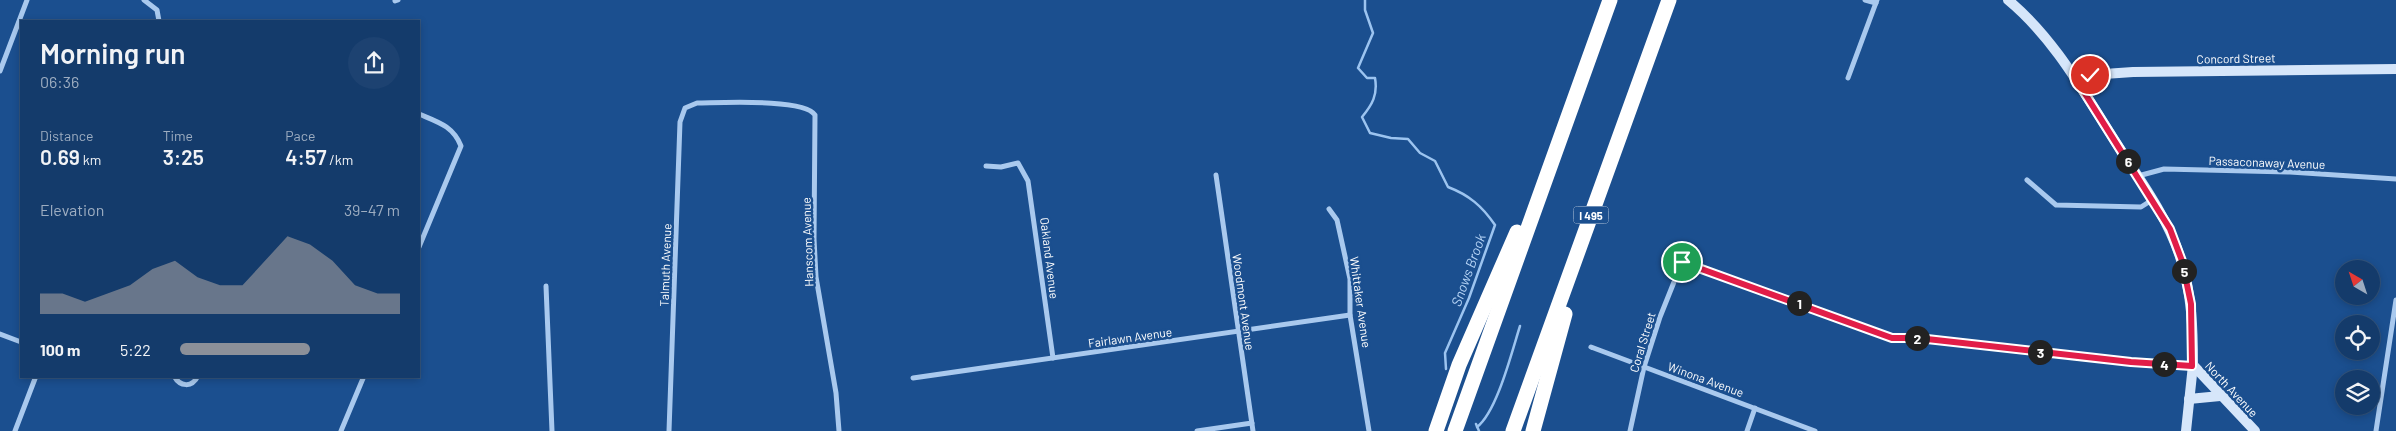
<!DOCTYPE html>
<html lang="en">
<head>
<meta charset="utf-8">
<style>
	body { margin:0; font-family:Barlow,sans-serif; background:#1d4271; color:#f1f3f6; height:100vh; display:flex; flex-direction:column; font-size:19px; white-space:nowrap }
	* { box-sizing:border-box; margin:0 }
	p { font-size:16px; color:#9dadc1 }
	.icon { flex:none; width:28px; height:28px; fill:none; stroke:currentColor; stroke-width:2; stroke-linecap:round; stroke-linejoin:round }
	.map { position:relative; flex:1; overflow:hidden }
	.details { position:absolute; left:20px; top:20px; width:400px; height:358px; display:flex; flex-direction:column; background:#143b6b; border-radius:0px; box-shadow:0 2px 8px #0003,0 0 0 1px #33557e }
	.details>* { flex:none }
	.needle { width:32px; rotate:321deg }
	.fabs { position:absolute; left:2335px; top:260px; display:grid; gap:10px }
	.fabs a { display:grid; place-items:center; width:45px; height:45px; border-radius:50%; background:#143b6b; box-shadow:0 2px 8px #0003,0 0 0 1px #33557e; font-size:25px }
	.pin { position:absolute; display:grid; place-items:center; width:42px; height:42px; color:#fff; margin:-21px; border:2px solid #fff; border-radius:50%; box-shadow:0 1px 5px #0007 }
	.km { position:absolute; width:25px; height:25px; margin:-12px; border-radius:50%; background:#222; color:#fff; font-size:14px; line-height:25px; text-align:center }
	.round { display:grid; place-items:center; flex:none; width:52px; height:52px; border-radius:26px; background:#1d4271 }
	.headline { display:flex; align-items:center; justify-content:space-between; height:85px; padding:0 20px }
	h1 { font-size:28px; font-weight:600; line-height:38px }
	.metrics { display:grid; grid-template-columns:repeat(3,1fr); gap:8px; height:85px; padding:5px 20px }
	.metrics div { display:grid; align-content:center }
	.metrics b { font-size:21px; font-weight:600 }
	.metrics small { font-size:14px; font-weight:400 }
	.metrics p { font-size:14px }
	.chart { height:140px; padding:10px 20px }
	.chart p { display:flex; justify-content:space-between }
	.chart svg { width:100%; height:90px; margin-top:5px; fill:#8c9099; opacity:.7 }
	ul { padding:0 20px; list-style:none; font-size:16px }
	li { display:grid; grid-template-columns:80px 60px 1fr; align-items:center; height:38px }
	li i { height:12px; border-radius:6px; background:#8c9099 }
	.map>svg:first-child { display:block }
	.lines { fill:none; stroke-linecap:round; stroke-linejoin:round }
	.stream { stroke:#9cc4f0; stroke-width:2.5 }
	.minor { stroke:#a9c9ee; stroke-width:5 }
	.secondary { stroke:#d6e6fa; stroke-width:10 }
	.motorway { stroke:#fff; stroke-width:15 }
	.route-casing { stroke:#fff; stroke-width:10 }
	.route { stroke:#e11d48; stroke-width:6 }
	.labels { text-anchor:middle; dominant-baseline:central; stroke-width:5; stroke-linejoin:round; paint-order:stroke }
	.shield { fill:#1b4f8f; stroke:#bbcadd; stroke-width:1 }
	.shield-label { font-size:11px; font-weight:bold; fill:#fff }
	.street-label { font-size:12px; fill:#fff; stroke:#1b4f8f }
	.water-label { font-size:14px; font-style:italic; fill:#b5d3f5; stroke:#1b4f8f }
</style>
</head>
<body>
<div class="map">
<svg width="2396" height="431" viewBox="0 0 2396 431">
	<rect width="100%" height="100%" fill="#1b4f8f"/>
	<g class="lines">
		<!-- stream -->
		<g class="stream">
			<path d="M1365 0V10L1373 33 1358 68 1367 78H1375C1378 95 1372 105 1362 117L1370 133 1391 138 1408 139 1420 153 1435 161 1448 187C1469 195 1482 206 1495 225L1469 298 1445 353 1446 369"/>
			<polyline points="1476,424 1479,431"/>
			<path d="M1477 427C1497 412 1512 351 1520 326"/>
		</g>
		<!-- minor -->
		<g class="minor">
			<polyline points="144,0 157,10 159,21"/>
			<polyline points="1865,0 1876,3"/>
			<polyline points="395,1 398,0"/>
			<polyline points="0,71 27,0"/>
			<polyline points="1848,78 1877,0"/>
			<path d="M419 114C438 122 453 126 461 146L419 247"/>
			<polyline points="986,166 1001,167 1018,163 1028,181 1053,358"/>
			<polyline points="1216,175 1253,431"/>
			<polyline points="2138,176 2164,169 2290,172 2396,179"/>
			<polyline points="2027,180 2056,205 2141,207 2152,200"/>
			<polyline points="1329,209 1337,220 1350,279 1350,315 1369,431"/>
			<polyline points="546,286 552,431"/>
			<polyline points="0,334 21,342"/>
			<polyline points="1591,347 1815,431"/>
			<path d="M174 376C180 387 192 388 198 376"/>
			<polyline points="913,378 1350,315"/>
			<polyline points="15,431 36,376"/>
			<polyline points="341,431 364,376"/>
			<path d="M669 431 680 122 685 108 697 103C718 103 805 98 815 115L814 239 816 277 836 393 839 431"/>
			<polyline points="1197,431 1252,423"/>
			<polyline points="1630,431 1644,367 1660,317 1682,262 1892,337 1919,338 2131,362 2193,365"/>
			<polyline points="1747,431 1755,408"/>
			<polyline points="2376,431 2396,300"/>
		</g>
		<!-- secondary -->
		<g class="secondary">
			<path d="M2008 0C2054 38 2083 91 2115 141 2139 179 2168 217 2181 260 2192 295 2193 330 2193 365L2255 431"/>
			<polyline points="2077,81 2090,75 2133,72 2396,69"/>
			<polyline points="2189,399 2220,396"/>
			<polyline points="2186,431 2193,365"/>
		</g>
		<!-- motorway -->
		<g class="motorway">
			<polyline points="1436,431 1459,365 1517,232"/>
			<polyline points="1455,431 1610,0"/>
			<polyline points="1513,431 1669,0"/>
			<polyline points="1533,431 1565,314"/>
		</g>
	</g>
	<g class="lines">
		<defs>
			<polyline id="route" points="1682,262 1892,338 1918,338 2131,362 2192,366 2191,304 2182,261 2170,229 2077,81 2090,75"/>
		</defs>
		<!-- route casing -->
		<use href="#route" class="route-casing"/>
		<!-- route -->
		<use href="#route" class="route"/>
	</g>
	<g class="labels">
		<!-- shield labels -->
		<rect class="shield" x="1573.5" y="206.5" width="35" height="17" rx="4"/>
		<g class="shield-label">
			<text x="1591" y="215">I 495</text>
		</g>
		<!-- street labels -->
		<g class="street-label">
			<text transform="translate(2236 58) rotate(-1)">Concord Street</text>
			<text transform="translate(2267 162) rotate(2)">Passaconaway Avenue</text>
			<text transform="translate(807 242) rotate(-92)">Hanscom Avenue</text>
			<text transform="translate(1050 258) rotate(83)">Oakland Avenue</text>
			<text transform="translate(665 265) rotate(-88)">Talmuth Avenue</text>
			<text transform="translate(1244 302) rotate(82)">Woodmont Avenue</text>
			<text transform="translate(1361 302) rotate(82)">Whittaker Avenue</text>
			<text transform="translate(1130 337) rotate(-8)">Fairlawn Avenue</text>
			<text transform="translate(1642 342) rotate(-73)">Coral Street</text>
			<text transform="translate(1706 379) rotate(20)">Winona Avenue</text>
			<text transform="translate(2232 389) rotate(47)">North Avenue</text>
		</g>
		<!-- water labels -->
		<g class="water-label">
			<text transform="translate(1468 270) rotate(-70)">Snows Brook</text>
		</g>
	</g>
</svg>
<div class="fabs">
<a><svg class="needle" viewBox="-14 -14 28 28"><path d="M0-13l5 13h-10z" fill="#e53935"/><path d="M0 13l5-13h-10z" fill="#9dadc1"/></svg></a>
<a><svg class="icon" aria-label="locate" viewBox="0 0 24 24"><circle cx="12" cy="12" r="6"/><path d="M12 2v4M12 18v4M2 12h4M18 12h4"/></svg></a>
<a><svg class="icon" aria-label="layers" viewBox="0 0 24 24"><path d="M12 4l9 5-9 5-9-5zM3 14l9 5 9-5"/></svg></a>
</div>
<div class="pin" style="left:1682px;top:262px;background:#1e9e55"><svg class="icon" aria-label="arrive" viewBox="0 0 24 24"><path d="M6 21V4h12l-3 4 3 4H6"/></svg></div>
<div class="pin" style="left:2090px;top:75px;background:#d93025"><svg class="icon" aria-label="check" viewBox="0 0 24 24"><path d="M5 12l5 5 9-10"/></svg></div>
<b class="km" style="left:1799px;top:303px">1</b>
<b class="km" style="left:1917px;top:338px">2</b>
<b class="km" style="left:2040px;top:352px">3</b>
<b class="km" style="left:2164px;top:364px">4</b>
<b class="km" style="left:2184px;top:271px">5</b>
<b class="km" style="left:2128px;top:161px">6</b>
<section class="details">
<div class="headline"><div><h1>Morning run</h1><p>06:36</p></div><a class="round"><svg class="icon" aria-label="share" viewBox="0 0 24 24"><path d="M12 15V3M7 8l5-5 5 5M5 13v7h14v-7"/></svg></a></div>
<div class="metrics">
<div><p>Distance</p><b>0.69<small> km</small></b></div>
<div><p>Time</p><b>3:25</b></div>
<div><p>Pace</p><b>4:57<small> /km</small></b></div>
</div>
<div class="chart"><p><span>Elevation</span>39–47 m</p>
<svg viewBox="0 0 160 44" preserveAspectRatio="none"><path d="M0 44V34L10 34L20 38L30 34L40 30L50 22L60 18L70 26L80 30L90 30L100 18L110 6L120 10L130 18L140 30L150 34L160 34V44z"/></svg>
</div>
<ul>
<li><b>100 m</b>5:22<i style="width:59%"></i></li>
</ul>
</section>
</div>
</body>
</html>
